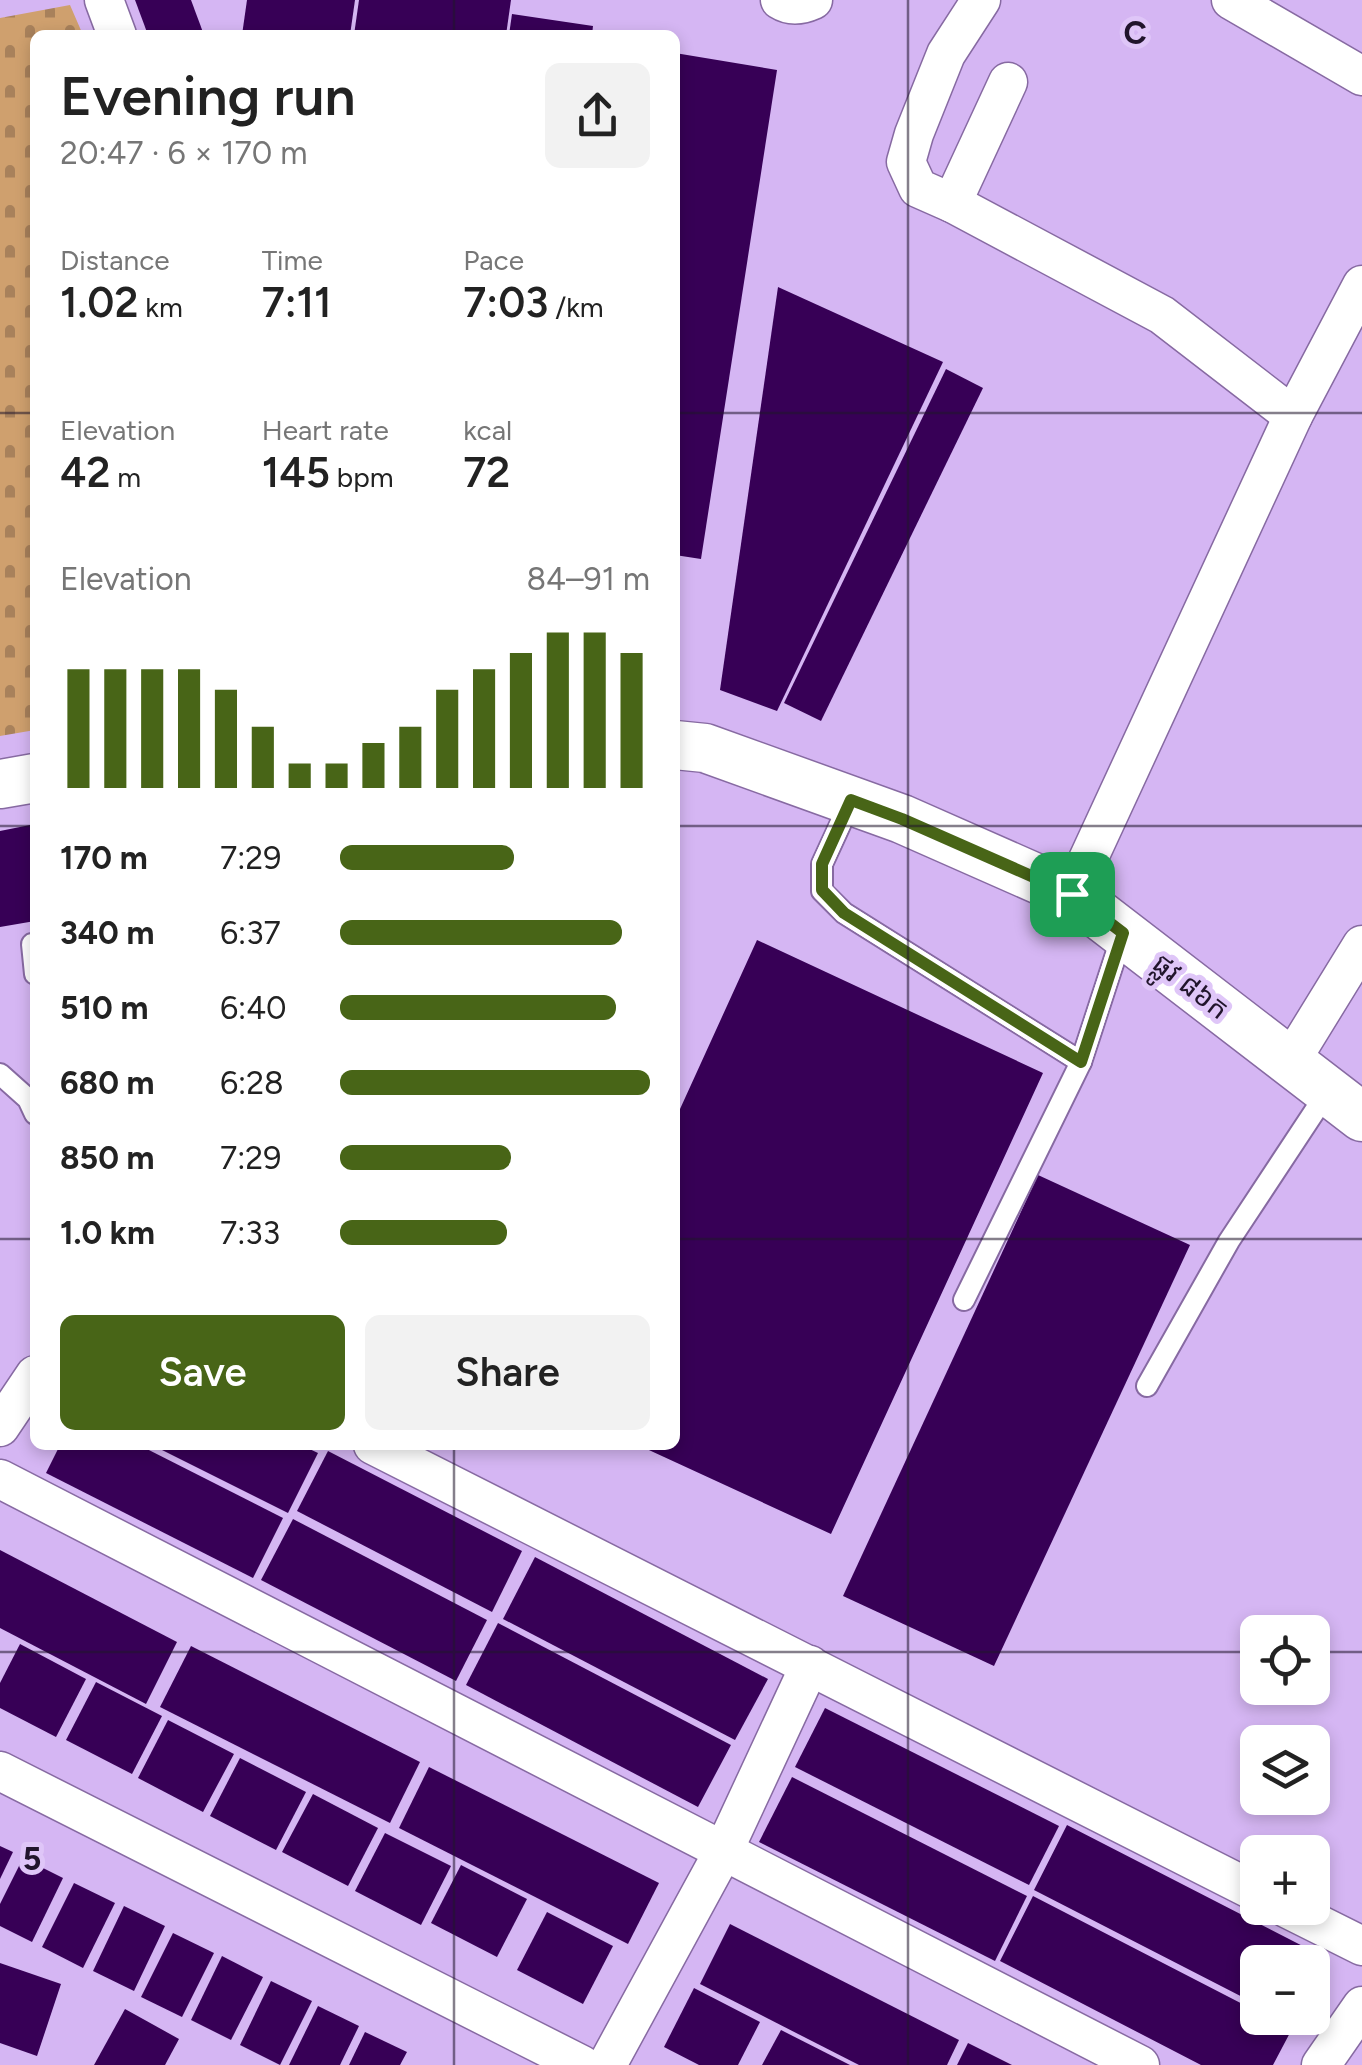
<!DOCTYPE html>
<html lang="en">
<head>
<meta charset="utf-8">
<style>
	body { margin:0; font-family:Figtree,"Noto Sans Khmer",sans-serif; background:#f2f2f2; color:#222; height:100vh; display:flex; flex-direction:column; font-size:38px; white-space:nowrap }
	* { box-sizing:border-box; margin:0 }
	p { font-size:32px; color:#767676 }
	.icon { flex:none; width:55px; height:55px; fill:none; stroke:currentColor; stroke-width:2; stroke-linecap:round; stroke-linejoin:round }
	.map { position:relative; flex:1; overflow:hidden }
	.details { position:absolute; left:30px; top:30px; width:650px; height:1420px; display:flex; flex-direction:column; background:#fff; border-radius:15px; box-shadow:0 5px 15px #0003 }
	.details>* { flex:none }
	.tools { position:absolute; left:1240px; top:1615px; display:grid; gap:20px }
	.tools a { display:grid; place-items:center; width:90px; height:90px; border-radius:15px; background:#fff; box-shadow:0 5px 15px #0003; font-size:50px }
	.pin { position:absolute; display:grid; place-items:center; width:85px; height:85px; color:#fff; margin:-42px; border-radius:20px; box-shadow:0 5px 15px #0006 }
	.round { display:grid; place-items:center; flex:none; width:105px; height:105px; border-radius:15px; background:#f2f2f2 }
	.summary { display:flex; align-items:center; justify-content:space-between; height:170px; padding:0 30px }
	h1 { font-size:55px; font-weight:600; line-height:75px }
	.figures { display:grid; grid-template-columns:repeat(3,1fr); gap:15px; height:170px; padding:10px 30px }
	.figures div { display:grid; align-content:center }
	.figures b { font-size:42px; font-weight:600 }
	.figures small { font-size:28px; font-weight:400 }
	.figures p { font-size:28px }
	.chart { height:280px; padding:20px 30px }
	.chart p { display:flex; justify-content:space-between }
	.chart svg { width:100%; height:180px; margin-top:10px; stroke:#486517; stroke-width:6 }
	.primary-button { display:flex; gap:20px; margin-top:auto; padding:20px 30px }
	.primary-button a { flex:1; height:115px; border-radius:15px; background:#486517; color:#fff; font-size:40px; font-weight:600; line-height:115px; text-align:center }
	.primary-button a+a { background:#f2f2f2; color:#222 }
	ul { padding:0 30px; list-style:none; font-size:32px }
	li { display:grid; grid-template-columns:160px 120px 1fr; align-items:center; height:75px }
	li i { height:25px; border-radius:12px; background:#486517 }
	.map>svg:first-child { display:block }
	.cemetery { fill:url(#cemetery-stones) }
	.building { fill:#370056 }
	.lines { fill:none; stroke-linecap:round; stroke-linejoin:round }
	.service-casing { stroke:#876aa2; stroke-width:24 }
	.minor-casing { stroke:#876aa2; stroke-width:41 }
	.tertiary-casing { stroke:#876aa2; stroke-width:51 }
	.service { stroke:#fff; stroke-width:20 }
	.minor { stroke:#fff; stroke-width:38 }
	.tertiary { stroke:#fff; stroke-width:48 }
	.route-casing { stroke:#fff; stroke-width:20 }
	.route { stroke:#486517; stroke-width:12 }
	.grid { fill:none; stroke:#21152c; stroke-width:2.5; stroke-opacity:0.55 }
	.labels { text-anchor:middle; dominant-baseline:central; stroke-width:10; stroke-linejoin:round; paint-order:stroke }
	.street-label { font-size:28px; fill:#21152c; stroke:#dfc6f8 }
	.grid-label { font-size:32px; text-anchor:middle; font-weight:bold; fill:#21152c; stroke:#dfc6f8; stroke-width:10; stroke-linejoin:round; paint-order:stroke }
</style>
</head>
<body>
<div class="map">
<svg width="1362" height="2065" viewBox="0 0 1362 2065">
	<defs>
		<pattern id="cemetery-stones" width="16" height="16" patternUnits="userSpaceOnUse" patternTransform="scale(2.5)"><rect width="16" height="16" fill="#cfa06e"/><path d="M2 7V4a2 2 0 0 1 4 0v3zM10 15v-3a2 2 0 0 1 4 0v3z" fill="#a8815b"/></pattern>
	</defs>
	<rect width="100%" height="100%" fill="#d5b6f3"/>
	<!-- cemetery -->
	<polygon class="cemetery" points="70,5 83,35 35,35 35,730 0,736 0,18"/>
	<!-- building -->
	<g class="building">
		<polygon points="135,0 191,0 204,35 148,35"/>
		<polygon points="247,0 355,0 350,35 242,35"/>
		<polygon points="359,0 511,0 506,35 354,35"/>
		<polygon points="512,14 593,26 592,35 509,35"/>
		<polygon points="675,53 777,70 701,559 675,555"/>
		<polygon points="778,287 943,362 777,711 720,690"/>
		<polygon points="946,369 983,388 821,721 784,703"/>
		<polygon points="35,824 35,921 0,927 0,831"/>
		<polygon points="757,940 1043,1073 831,1534 638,1445 675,1445 675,1120"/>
		<polygon points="1038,1175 1190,1245 994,1666 843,1596"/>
		<polygon points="60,1445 139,1445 283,1518 253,1578 46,1473"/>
		<polygon points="152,1445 301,1445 318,1453 288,1513"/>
		<polygon points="328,1451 522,1551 492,1612 297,1511"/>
		<polygon points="293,1519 487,1620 456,1681 261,1580"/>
		<polygon points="0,1550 177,1642 146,1704 0,1628"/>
		<polygon points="535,1557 768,1679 735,1740 503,1619"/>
		<polygon points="498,1623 731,1745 698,1807 466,1685"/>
		<polygon points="20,1644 86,1679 56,1737 0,1708 0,1683"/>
		<polygon points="191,1646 420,1762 390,1823 160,1707"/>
		<polygon points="96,1682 162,1716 132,1774 66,1740"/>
		<polygon points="825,1708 1059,1826 1029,1885 795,1767"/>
		<polygon points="168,1720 234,1754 203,1812 138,1778"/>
		<polygon points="240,1758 306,1792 276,1850 210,1816"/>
		<polygon points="429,1767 659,1883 628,1944 399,1828"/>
		<polygon points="792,1777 1027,1896 995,1961 759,1842"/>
		<polygon points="313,1794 378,1828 348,1886 282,1852"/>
		<polygon points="1067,1825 1326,1958 1312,1984 1312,1962 1258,1962 1258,2005 1034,1890"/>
		<polygon points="385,1833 451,1866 421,1925 355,1891"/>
		<polygon points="0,1846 13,1852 0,1879"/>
		<polygon points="23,1858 63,1878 32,1942 0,1926 0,1904"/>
		<polygon points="461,1865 527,1899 497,1957 431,1923"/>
		<polygon points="74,1883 115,1903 83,1968 42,1947"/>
		<polygon points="1033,1896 1258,2012 1258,2018 1269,2018 1292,2029 1273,2065 1201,2065 1000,1961"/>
		<polygon points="124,1906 165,1926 134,1991 93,1971"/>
		<polygon points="547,1912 613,1946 583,2004 517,1970"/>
		<polygon points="730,1924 959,2040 947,2065 859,2065 700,1984"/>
		<polygon points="173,1933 214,1953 182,2017 141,1997"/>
		<polygon points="222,1956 263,1977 231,2040 191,2020"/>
		<polygon points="0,1963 61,1984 37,2056 0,2043"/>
		<polygon points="271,1981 312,2001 280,2065 240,2045"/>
		<polygon points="694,1988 760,2022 738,2065 699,2065 664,2047"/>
		<polygon points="318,2006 359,2026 340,2065 289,2065"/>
		<polygon points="125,2009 179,2039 165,2065 94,2065"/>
		<polygon points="781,2030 850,2065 762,2065"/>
		<polygon points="365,2032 407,2052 400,2065 349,2065"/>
		<polygon points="968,2043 1012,2065 957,2065"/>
	</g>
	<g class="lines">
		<defs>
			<g id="service">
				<polyline points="851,801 822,864 822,891 844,913 1081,1062"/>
				<polyline points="32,944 35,974"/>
				<polyline points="0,1074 28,1099 35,1114"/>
				<polyline points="964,1300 1081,1062 1123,933"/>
				<polyline points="1147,1386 1229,1241 1328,1091"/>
			</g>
			<g id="minor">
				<polyline points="104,0 117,35"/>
				<path d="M780 0C791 7 802 5 813 0"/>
				<polyline points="1231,0 1362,76"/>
				<polyline points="1008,82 952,203 1162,315 1293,416"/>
				<polyline points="952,203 918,188 906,162 914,134 946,54 981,0"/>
				<polyline points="1072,894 1293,416 1362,285"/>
				<polyline points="1290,1062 1362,945"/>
				<polyline points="0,1427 35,1375"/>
				<polyline points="373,1445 1258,1893"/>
				<polyline points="0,1479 1140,2065"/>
				<polyline points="0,1771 582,2065"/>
				<polyline points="1286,1908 1362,1946"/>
				<polyline points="607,2065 723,1852 810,1665"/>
				<polyline points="1321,2065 1362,2006"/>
			</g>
			<g id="tertiary">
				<polyline points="675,745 705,748 902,819 1072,894 1362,1117"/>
				<polyline points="0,784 35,778"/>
			</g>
		</defs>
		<!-- service casing -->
		<use href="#service" class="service-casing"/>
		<!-- minor casing -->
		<use href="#minor" class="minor-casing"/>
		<!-- tertiary casing -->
		<use href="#tertiary" class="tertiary-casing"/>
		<!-- service -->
		<use href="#service" class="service"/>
		<!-- minor -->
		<use href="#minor" class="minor"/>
		<!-- tertiary -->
		<use href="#tertiary" class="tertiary"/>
	</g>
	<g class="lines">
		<defs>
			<polygon id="route" points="851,800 902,819 1072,894 1123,933 1081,1062 844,913 822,890 822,864"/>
		</defs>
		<!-- route casing -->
		<use href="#route" class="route-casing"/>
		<!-- route -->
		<use href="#route" class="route"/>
	</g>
	<!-- grid -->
	<path class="grid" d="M454 0V35M908 0V2065M0 413H35M675 413H1362M0 826H35M675 826H1362M0 1239H35M675 1239H1362M454 1445V2065M0 1652H1258M1312 1652H1362"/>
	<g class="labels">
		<!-- street labels -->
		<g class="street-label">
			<text transform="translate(1191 986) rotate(38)">ផ្លូវ ៨៦ក</text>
		</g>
	</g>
	<g class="grid-label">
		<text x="1135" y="44">C</text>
		<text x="32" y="1870">5</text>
	</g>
</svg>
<div class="tools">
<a><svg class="icon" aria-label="locate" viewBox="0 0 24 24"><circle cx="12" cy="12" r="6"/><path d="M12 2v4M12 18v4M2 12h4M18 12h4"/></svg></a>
<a><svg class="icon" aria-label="layers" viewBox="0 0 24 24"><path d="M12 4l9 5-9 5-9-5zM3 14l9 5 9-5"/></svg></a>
<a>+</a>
<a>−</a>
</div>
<div class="pin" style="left:1072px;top:894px;background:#1e9e55"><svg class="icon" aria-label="arrive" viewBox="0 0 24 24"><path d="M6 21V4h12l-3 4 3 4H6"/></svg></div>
<section class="details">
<div class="summary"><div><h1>Evening run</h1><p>20:47 · 6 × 170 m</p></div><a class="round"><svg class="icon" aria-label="share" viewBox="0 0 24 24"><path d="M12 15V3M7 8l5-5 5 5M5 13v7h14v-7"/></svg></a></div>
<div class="figures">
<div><p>Distance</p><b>1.02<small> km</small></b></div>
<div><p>Time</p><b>7:11</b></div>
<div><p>Pace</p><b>7:03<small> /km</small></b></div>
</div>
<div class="figures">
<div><p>Elevation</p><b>42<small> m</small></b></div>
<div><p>Heart rate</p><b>145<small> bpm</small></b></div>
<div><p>kcal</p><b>72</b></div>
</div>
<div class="chart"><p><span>Elevation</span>84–91 m</p>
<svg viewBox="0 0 160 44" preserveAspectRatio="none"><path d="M5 44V15M15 44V15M25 44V15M35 44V15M45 44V20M55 44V29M65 44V38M75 44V38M85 44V33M95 44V29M105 44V20M115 44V15M125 44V11M135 44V6M145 44V6M155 44V11"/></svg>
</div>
<ul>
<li><b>170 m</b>7:29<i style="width:56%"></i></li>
<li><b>340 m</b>6:37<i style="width:91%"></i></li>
<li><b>510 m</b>6:40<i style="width:89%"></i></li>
<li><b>680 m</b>6:28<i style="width:100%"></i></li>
<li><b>850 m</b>7:29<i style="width:55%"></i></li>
<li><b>1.0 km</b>7:33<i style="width:54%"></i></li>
</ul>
<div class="primary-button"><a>Save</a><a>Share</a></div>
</section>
</div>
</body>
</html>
